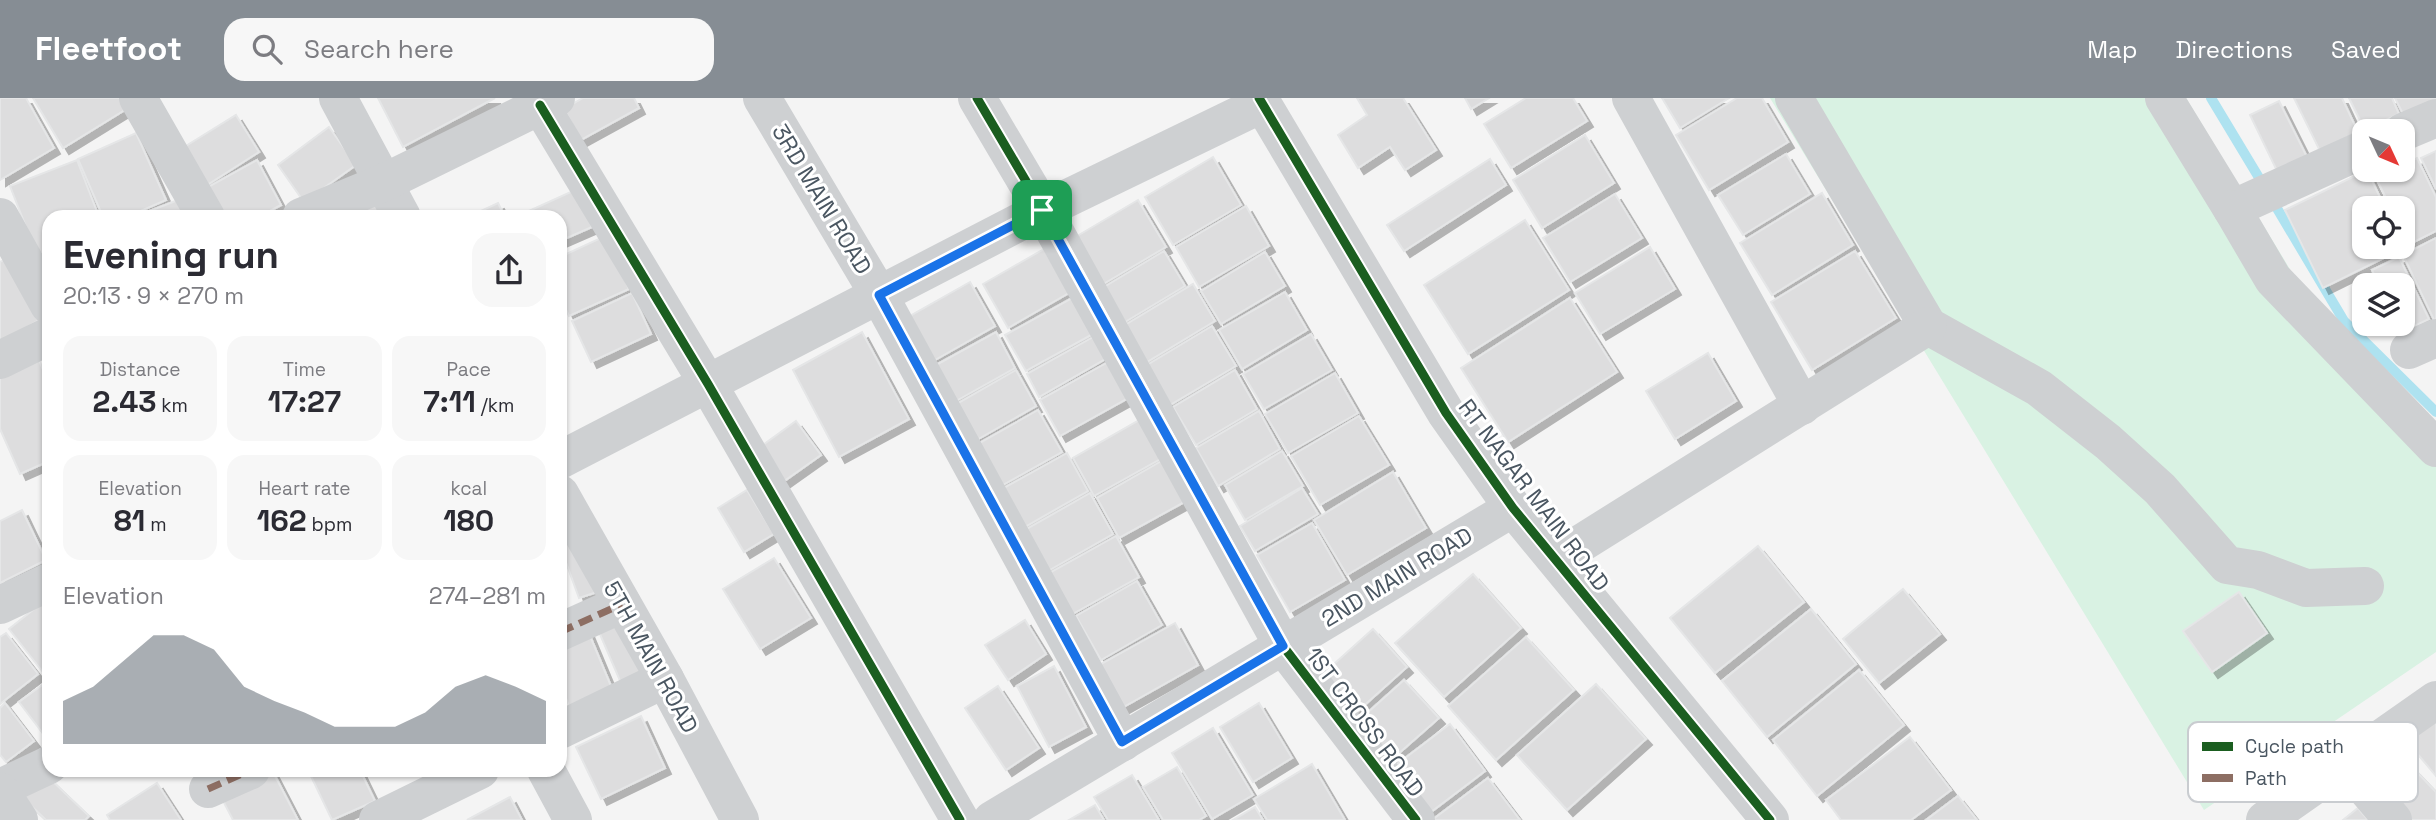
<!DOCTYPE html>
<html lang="en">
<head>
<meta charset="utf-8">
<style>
	body { margin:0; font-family:"Space Grotesk",sans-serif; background:#f7f7f7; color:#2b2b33; height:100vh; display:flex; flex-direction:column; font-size:26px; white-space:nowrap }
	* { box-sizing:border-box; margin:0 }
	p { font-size:23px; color:#7c7c81 }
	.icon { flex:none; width:38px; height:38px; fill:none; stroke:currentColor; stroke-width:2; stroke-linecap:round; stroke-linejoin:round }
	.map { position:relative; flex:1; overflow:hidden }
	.drawer { position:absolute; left:42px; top:112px; width:525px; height:567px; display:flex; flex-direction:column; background:#fff; border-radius:21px; box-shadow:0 2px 5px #0004 }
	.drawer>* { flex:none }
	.needle { width:46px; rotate:134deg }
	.fabs { position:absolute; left:2352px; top:21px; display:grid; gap:14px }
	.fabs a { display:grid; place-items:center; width:63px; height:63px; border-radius:14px; background:#fff; box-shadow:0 2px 5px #0004; font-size:35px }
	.pin { position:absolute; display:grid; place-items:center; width:60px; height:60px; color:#fff; margin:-30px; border-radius:14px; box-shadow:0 4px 10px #0006 }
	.round { display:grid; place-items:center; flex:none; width:74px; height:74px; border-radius:21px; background:#f7f7f7 }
	.summary { display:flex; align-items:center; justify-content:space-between; height:119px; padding:0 21px }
	h1 { font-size:38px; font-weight:700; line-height:52px }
	.figures { display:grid; grid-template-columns:repeat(3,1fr); gap:10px; height:119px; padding:7px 21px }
	.figures div { display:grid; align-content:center; border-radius:18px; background:#f7f7f7; text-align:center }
	.figures b { font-size:30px; font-weight:700 }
	.figures small { font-size:19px; font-weight:400 }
	.figures p { font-size:19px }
	.chart { height:196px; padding:14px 21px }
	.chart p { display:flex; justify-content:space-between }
	.chart svg { width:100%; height:126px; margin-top:7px; fill:#868d94; opacity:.7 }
	header { display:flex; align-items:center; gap:42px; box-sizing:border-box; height:98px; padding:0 35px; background:#868d94; color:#fff }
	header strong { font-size:33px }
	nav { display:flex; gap:38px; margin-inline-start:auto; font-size:24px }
	.search { width:490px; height:63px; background:#f7f7f7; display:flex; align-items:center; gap:18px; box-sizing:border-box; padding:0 24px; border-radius:21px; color:#7c7c81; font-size:26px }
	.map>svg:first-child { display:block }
	.green { fill:#d9f2e3 }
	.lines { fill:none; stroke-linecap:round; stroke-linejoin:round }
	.stream { stroke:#aee2f0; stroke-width:10 }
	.building { fill:#ddddde; stroke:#e5e6e7; stroke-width:2; filter:url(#shadow) }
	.minor { stroke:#ced0d2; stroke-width:38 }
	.quiet { stroke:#8d6e63; stroke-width:7; stroke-dasharray:14 7; stroke-linecap:butt }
	.cycleway-casing { stroke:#fff; stroke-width:13 }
	.cycleway { stroke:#1b5e20; stroke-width:9 }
	.route-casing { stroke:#fff; stroke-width:14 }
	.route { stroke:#1a73e8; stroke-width:9 }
	.labels { text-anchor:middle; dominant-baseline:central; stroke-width:6; stroke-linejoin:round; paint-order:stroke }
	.street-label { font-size:23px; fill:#4a5661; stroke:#fff }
	.key { fill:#fff; stroke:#c9ccd0; stroke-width:2 }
	.key-label { font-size:19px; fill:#4a5661 }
</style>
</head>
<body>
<header>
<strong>Fleetfoot</strong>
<div class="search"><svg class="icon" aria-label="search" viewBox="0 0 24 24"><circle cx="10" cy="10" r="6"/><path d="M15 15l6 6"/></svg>Search here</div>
<nav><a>Map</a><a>Directions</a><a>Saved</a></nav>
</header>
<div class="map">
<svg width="2436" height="722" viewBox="0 0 2436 722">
	<defs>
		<filter id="shadow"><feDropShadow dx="6" dy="6" stdDeviation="0" flood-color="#0004"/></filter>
	</defs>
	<rect width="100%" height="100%" fill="#f4f4f4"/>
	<!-- green -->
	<polygon class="green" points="1770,0 2186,0 2325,229 2436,352 2436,554 2204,712"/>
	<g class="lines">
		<!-- stream -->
		<g class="stream">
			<polyline points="2211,0 2264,88"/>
			<polyline points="2272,102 2344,223 2436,314"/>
		</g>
	</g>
	<!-- building -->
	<g class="building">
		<polygon points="0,0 26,0 54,50 0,82"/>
		<polygon points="33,0 121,0 128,10 63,50"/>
		<polygon points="378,0 495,0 403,49"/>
		<polygon points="583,0 634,0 639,10 581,42 564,11"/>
		<polygon points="1357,0 1403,0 1436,52 1405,72 1390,49 1358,70 1338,37 1367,17"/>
		<polygon points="1465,0 1489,0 1471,11"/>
		<polygon points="1526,0 1573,0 1587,23 1511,70 1484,26"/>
		<polygon points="1662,0 1729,0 1680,30"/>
		<polygon points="1737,0 1762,0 1788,44 1709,92 1676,37"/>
		<polygon points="2294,0 2342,0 2358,34 2320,53"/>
		<polygon points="2349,0 2392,0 2399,16 2365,32"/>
		<polygon points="2395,0 2436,0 2436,3 2404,18"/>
		<polygon points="2279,3 2308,61 2278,75 2250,17"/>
		<polygon points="236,17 259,54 204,89 181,51"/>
		<polygon points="329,29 356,67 304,104 278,67"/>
		<polygon points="136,35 166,102 127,119 103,119 78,61"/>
		<polygon points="1585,37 1614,85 1542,130 1513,82"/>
		<polygon points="2436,53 2436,91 2421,60"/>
		<polygon points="1786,56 1810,96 1743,137 1718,97"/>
		<polygon points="1213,59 1241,107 1173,147 1145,99"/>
		<polygon points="2417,60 2436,99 2436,133 2408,147 2403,135 2403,110 2391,110 2376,80 2393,72 2403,72 2403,67"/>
		<polygon points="1490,61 1506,87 1404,153 1387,127"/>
		<polygon points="77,62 99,119 49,119 49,152 37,157 10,88"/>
		<polygon points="257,62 281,107 259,119 218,119 203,92"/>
		<polygon points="2367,72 2385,110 2364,110 2364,149 2403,149 2403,147 2404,150 2323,190 2285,112"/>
		<polygon points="575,92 592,129 560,143 560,119 521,119 520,117"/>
		<polygon points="1822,95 1853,147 1772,197 1740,145"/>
		<polygon points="1615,96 1642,140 1570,184 1543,140"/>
		<polygon points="377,98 386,119 326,119"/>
		<polygon points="178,102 185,119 134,119"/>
		<polygon points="1138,102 1166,149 1095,191 1067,144"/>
		<polygon points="498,105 505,119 468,119"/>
		<polygon points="1246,108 1269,148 1199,189 1176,149"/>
		<polygon points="1525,122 1569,192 1468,256 1424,187"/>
		<polygon points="605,138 629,191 569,218 560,199 560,159"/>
		<polygon points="2436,140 2436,224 2435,224 2403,157"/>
		<polygon points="1650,149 1675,191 1600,236 1575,195"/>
		<polygon points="1044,151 1069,195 1008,230 983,186"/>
		<polygon points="1164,153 1185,188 1125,224 1104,189"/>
		<polygon points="1855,153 1896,220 1812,272 1771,204"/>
		<polygon points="1265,154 1285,188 1221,226 1201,193"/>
		<polygon points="16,155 49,216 0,245 0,164"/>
		<polygon points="2399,159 2429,221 2402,234 2398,226 2403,226 2403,187 2379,187 2372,172"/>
		<polygon points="970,184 995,228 928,266 903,222"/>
		<polygon points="1193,186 1215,223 1147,264 1125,227"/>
		<polygon points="1285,194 1307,232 1242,271 1219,232"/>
		<polygon points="632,195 651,236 591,264 572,223"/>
		<polygon points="1072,200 1093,236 1026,273 1005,237"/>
		<polygon points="1570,200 1617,274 1508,344 1461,270"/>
		<polygon points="1212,228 1236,268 1170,307 1147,267"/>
		<polygon points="862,234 909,321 839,359 793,272"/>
		<polygon points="996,234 1015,270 956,303 936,267"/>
		<polygon points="1311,236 1332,272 1264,311 1243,276"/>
		<polygon points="1095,238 1107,260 1039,299 1027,276"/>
		<polygon points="1708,255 1736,303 1675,341 1646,293"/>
		<polygon points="39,262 49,286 49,363 20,376 0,331 0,279"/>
		<polygon points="1110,263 1130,299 1060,338 1040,302"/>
		<polygon points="1016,272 1036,308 975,343 955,307"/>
		<polygon points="1235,272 1257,311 1196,347 1173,309"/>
		<polygon points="1335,275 1358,315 1288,355 1265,316"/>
		<polygon points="1038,312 1062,354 1001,388 978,346"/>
		<polygon points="1259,313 1280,351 1218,388 1196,350"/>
		<polygon points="1359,318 1389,367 1320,407 1291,358"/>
		<polygon points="1143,320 1164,359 1094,398 1073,360"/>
		<polygon points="796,323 821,357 780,386 756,352"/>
		<polygon points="1282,353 1303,388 1245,422 1225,387"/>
		<polygon points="1067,355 1088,393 1023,430 1002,391"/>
		<polygon points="1165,361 1188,402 1119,440 1097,400"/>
		<polygon points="1393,374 1426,430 1347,477 1314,422"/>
		<polygon points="1302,390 1318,416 1255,453 1240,428"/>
		<polygon points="747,392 774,436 744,454 718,410"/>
		<polygon points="1090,395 1113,436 1048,473 1025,432"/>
		<polygon points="22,412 46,462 0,485 0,423"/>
		<polygon points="1312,425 1345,482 1290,514 1257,457"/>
		<polygon points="1116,438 1139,479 1069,518 1046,477"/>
		<polygon points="578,440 597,494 579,500 560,448"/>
		<polygon points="1758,448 1804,504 1715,575 1670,520"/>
		<polygon points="774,460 811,520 760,551 723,491"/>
		<polygon points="1473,476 1521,530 1444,599 1395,545"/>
		<polygon points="1137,483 1162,527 1101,562 1076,518"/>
		<polygon points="1903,491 1940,536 1879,585 1843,541"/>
		<polygon points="2239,494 2267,535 2212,574 2183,533"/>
		<polygon points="43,504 49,512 49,576 46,578 9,531"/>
		<polygon points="1811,511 1856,566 1767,639 1722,583"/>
		<polygon points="1025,522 1046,556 1008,582 985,547"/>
		<polygon points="621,525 646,583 624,592 599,534"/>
		<polygon points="1175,525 1198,567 1120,611 1096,569"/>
		<polygon points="1373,531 1407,569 1349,621 1315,583"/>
		<polygon points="588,533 616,600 573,618 560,585 560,544"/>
		<polygon points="6,535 38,576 0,606 0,539"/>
		<polygon points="1526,539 1574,592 1496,662 1448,608"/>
		<polygon points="1054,568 1086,629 1049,649 1017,588"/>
		<polygon points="1859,572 1904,627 1817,698 1773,642"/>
		<polygon points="1404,582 1439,620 1390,663 1356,625"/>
		<polygon points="45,585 49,589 47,641 19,604"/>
		<polygon points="1596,586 1646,641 1567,712 1517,657"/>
		<polygon points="998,588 1039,650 1006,672 965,610"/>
		<polygon points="5,605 34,643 6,664 0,657 0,610"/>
		<polygon points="1259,605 1292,660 1253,684 1220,629"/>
		<polygon points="2436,615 2436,678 2405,641"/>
		<polygon points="641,618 665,670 601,701 576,649"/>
		<polygon points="1450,626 1485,673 1427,717 1392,670"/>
		<polygon points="1213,630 1253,697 1212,721 1172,655"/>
		<polygon points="1910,639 1951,692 1911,722 1841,722 1826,702"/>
		<polygon points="2390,646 2436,694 2436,722 2399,722 2356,677"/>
		<polygon points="1312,666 1345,722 1267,722 1254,701"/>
		<polygon points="1177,669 1206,718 1199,722 1163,722 1143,689"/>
		<polygon points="272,672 298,722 233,722 221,699"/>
		<polygon points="308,672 360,672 375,703 332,722"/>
		<polygon points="46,677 89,718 85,722 46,722 23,700"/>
		<polygon points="1132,677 1159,722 1108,722 1094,699"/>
		<polygon points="1488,680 1520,722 1432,722"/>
		<polygon points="157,685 181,722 110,722 107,717"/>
		<polygon points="1958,698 1977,722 1926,722"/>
		<polygon points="510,699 522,722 467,722"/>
		<polygon points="1095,707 1104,722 1069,722"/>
		<polygon points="1255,709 1263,722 1233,722"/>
		<polygon points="2358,710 2368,722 2343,722"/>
	</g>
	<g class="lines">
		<!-- minor -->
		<g class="minor">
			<polyline points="138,0 206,119"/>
			<polyline points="338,0 402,119"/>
			<polyline points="762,0 879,197 1123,644"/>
			<polyline points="977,0 1043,112 1283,548 1416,722"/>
			<polyline points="1259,0 1446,315 1513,410 1770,722"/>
			<polyline points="1631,0 1802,308"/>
			<polyline points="1794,0 1928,228 2039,290 2108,344 2160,391 2227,467 2258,472 2306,490 2365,488"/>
			<polyline points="2164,0 2232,111 2364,51"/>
			<polyline points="540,7 708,286 960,722"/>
			<polyline points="2403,34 2436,20"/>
			<polyline points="2232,111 2273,181 2436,350"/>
			<polyline points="0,119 49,207"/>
			<polyline points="301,119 383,85 556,0"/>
			<polyline points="2409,252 2436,240"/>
			<polyline points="0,262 49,238"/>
			<polyline points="560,362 1043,112 1262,6"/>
			<polyline points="560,396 665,581 740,722"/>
			<polyline points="1556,461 1928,228"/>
			<polyline points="0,507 49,484"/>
			<polyline points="560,534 622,506"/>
			<polyline points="560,632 665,581"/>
			<polyline points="2345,666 2393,722"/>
			<polyline points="546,672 573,722"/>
			<polyline points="0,690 49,667"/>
			<polyline points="208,691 251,672"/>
			<polyline points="0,693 19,722"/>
			<polyline points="378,722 480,672"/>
			<polyline points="992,722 1513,410"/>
			<polyline points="2265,722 2436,602"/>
		</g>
		<!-- quiet -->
		<g class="quiet">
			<polyline points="560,534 622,506"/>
			<polyline points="208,691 251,672"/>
		</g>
		<defs>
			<g id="cycleway">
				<polyline points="977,0 1043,112 1283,548 1416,722"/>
				<polyline points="1259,0 1446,315 1513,410 1770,722"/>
				<polyline points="540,7 708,286 960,722"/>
			</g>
		</defs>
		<!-- cycleway casing -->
		<use href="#cycleway" class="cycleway-casing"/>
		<!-- cycleway -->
		<use href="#cycleway" class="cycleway"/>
	</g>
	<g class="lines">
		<defs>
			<polygon id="route" points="1042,112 1283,548 1122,644 879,197"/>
		</defs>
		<!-- route casing -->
		<use href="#route" class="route-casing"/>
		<!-- route -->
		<use href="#route" class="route"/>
	</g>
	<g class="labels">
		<!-- street labels -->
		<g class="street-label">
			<text transform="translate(822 101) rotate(59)">3RD MAIN ROAD</text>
			<text transform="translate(1534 397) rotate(53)">RT NAGAR MAIN ROAD</text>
			<text transform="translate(1397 479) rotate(-31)">2ND MAIN ROAD</text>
			<text transform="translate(651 559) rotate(61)">5TH MAIN ROAD</text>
			<text transform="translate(1365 624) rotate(53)">1ST CROSS ROAD</text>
		</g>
	</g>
	<!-- legend -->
	<rect x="2188" y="624" width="230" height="80" rx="10" class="key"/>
	<rect x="2202" y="644" width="31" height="9" fill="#1b5e20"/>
	<rect x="2202" y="676" width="31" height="8" fill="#8d6e63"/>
	<g class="key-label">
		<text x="2245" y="655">Cycle path</text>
		<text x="2245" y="687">Path</text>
	</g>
</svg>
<div class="fabs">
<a><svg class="needle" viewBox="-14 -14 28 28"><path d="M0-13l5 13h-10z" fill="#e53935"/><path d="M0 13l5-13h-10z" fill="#7c7c81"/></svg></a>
<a><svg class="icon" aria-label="locate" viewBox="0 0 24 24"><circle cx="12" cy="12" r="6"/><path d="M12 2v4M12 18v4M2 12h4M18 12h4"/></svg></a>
<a><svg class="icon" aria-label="layers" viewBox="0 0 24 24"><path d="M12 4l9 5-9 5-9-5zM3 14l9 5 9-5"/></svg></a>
</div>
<div class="pin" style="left:1042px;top:112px;background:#1e9e55"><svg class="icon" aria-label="arrive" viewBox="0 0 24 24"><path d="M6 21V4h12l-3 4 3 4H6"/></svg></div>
<section class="drawer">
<div class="summary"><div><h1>Evening run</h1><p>20:13 · 9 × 270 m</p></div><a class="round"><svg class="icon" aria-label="share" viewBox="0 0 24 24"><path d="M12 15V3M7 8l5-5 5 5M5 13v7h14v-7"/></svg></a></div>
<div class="figures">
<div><p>Distance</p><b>2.43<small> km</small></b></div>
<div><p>Time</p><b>17:27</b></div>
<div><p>Pace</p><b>7:11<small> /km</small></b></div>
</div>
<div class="figures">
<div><p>Elevation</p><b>81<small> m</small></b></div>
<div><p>Heart rate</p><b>162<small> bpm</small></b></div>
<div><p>kcal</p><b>180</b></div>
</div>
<div class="chart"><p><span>Elevation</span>274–281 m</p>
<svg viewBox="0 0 160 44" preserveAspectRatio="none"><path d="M0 44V29L10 24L20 15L30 6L40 6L50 11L60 24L70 29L80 33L90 38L100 38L110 38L120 33L130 24L140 20L150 24L160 29V44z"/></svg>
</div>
</section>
</div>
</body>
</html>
